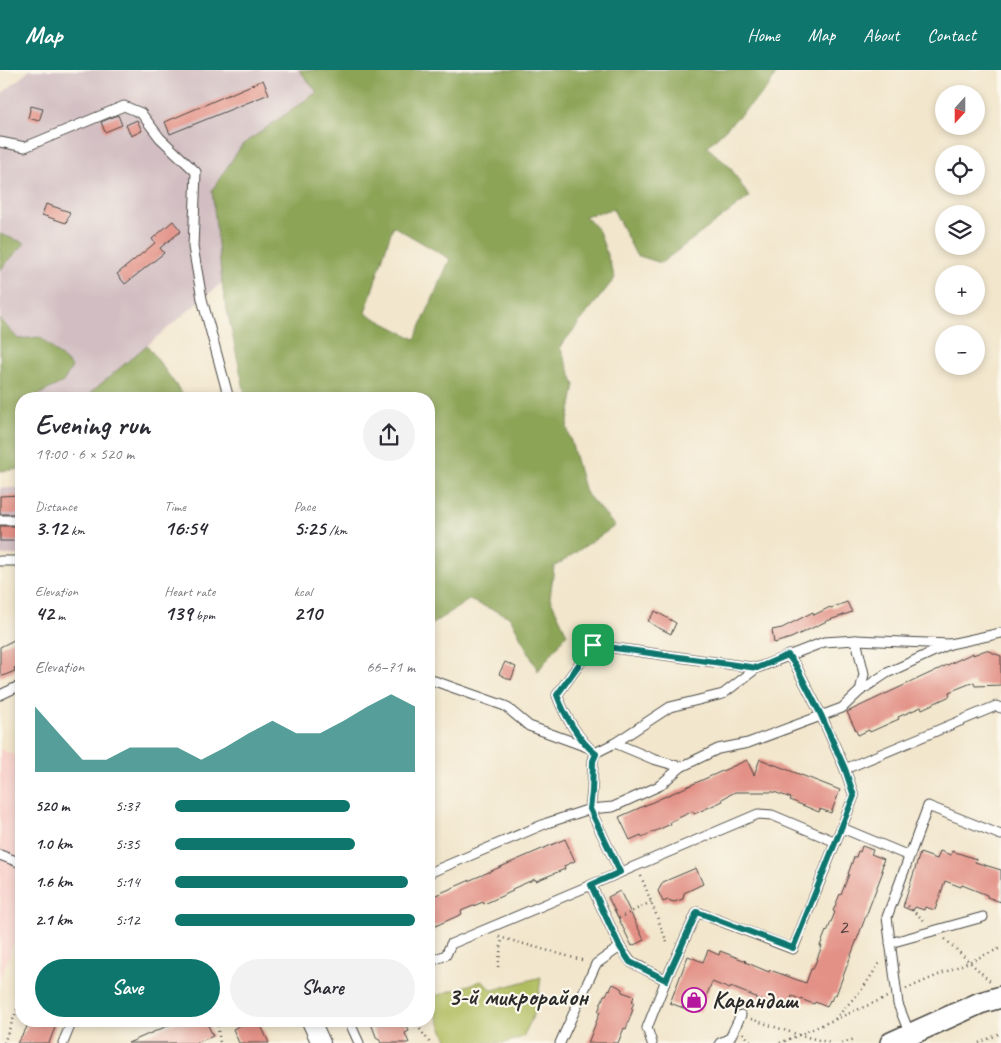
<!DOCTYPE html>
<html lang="en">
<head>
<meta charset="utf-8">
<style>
	body { margin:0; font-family:Caveat,sans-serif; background:#f2f2f3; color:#2b2b33; height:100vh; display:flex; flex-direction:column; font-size:19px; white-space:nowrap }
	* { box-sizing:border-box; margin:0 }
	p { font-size:16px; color:#7c7c81 }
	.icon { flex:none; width:28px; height:28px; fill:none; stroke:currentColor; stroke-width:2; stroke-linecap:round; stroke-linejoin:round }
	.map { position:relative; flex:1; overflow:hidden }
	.details { position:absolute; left:15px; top:322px; width:420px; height:635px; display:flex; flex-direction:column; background:#fff; border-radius:20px; box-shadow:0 2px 8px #0003 }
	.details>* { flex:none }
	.needle { width:32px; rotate:201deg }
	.tools { position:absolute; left:935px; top:15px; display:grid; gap:10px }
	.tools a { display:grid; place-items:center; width:50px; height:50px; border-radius:50%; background:#fff; box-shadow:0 2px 8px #0003; font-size:25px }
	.pin { position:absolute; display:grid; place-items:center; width:42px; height:42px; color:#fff; margin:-21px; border-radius:10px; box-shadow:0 2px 8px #0006 }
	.round { display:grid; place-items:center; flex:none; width:52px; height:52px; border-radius:26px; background:#f2f2f3 }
	.headline { display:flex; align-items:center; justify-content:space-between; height:85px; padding:0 20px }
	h1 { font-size:28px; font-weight:800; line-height:38px }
	.metrics { display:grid; grid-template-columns:repeat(3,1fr); gap:8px; height:85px; padding:5px 20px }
	.metrics div { display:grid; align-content:center }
	.metrics b { font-size:21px; font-weight:800 }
	.metrics small { font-size:14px; font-weight:400 }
	.metrics p { font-size:14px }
	.chart { height:140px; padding:10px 20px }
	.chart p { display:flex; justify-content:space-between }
	.chart svg { width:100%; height:90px; margin-top:5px; fill:#0f766e; opacity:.7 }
	.action { display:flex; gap:10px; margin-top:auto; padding:10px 20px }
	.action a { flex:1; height:58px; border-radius:30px; background:#0f766e; color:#fff; font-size:20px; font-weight:800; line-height:58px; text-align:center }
	.action a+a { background:#f2f2f3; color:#2b2b33 }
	ul { padding:0 20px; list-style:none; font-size:16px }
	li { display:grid; grid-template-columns:80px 60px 1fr; align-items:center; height:38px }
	li i { height:12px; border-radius:6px; background:#0f766e }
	header { display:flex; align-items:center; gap:30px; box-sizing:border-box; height:70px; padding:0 25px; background:#0f766e; color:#fff }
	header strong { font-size:24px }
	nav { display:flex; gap:28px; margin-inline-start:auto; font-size:18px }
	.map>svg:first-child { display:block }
	.built { fill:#f7d0cb }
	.industrial { fill:#d2bec2 }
	.green { fill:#b0bd5f; stroke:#6e7445 }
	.forest { fill:#8ca456; stroke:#5c6840; fill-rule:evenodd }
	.building { fill:#e39186 }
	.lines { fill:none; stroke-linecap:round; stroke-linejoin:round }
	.service-casing { stroke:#494743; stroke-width:11 }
	.minor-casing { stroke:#494743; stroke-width:20 }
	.tertiary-casing { stroke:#494743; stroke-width:24 }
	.path { stroke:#494743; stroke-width:2.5; stroke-dasharray:1 4; stroke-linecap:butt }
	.service { stroke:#fff; stroke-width:9 }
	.minor { stroke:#fff; stroke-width:18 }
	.tertiary { stroke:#fff; stroke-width:21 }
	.route-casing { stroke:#fff; stroke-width:10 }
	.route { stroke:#0f766e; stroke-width:6 }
	.labels { text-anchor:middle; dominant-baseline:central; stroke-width:4.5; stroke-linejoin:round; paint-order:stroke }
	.number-label { font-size:21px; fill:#594442 }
	.poi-label { font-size:24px; font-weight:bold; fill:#2b2b2b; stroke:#fbf7ec; text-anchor:start }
	.neighbourhood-label { font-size:25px; font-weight:bold; fill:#2b2b2b; stroke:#fbf7ec }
</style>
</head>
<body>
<header>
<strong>Map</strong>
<nav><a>Home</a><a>Map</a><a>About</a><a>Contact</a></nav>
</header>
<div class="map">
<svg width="1001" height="973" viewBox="0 0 1001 973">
	<rect width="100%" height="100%" fill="#fbf7ec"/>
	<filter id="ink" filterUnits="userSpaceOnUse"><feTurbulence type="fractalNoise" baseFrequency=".02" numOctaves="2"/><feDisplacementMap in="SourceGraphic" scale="10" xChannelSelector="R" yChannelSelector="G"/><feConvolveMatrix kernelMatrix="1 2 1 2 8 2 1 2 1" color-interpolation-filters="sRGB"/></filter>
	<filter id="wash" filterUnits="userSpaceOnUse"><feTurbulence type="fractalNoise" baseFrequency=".0096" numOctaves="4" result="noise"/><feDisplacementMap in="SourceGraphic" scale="20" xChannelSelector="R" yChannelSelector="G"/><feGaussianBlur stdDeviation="1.12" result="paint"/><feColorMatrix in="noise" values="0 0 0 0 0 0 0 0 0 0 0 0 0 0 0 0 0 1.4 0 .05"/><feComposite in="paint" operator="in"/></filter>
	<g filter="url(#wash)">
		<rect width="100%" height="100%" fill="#f2e6cc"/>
		<!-- built -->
		<polygon class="built" points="0,679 21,688 21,854 0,909"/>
		<!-- industrial -->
		<g class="industrial">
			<polygon points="30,0 299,0 372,87 83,329 28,329 0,295 0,25"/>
			<rect x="0" y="418" width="21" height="67"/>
		</g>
		<!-- green -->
		<polygon class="green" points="541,907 537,938 523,967 505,973 448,972 429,928 481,911 493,920"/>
		<!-- forest -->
		<g class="forest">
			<path d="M299 0H778L768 18 707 77 730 97 749 127 661 193 636 185 613 139 585 146 599 161 615 208 560 277 575 315 567 357 585 422 615 456 554 497 550 528 567 564 538 601 510 547 469 530 429 556V329H246L223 221 212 120 242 75 317 22ZM393 156 450 189 415 269 365 243Z"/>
			<polygon points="0,164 25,173 0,200"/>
			<polygon points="0,249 18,269 40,267 72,297 63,312 30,329 21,329 21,399 0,401"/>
			<polygon points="147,275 186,329 83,329"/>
		</g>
		<g id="blocks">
			<!-- building -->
			<g class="building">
				<polygon points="263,10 269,24 170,64 165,52"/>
				<polygon points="31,36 43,39 39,51 28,48"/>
				<polygon points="118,45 122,55 105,62 101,52"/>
				<polygon points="137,50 142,61 131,66 126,55"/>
				<polygon points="46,134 70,142 66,153 42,145"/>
				<polygon points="173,151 181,161 160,178 164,183 125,214 117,204 155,173 152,169"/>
				<polygon points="21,425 21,444 0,444 0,426"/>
				<rect x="0" y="456" width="21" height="15"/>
				<polygon points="847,532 852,542 827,551 791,568 774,573 772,560 782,558 813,542 814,545 830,537 831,538"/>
				<polygon points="655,541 676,553 671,564 655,556 648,551"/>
				<polygon points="14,570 21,586 21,595 14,598 15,601 0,607 0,577"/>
				<polygon points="986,580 1001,586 1001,615 975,616 974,612 949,622 950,626 922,639 921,637 898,647 899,649 870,662 869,660 858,665 847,642 973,583 973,585"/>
				<polygon points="505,592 516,597 511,610 499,604"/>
				<polygon points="760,689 840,720 831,743 820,739 819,742 790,730 791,728 774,722 735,722 722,729 723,731 694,744 693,741 670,752 671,754 642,767 641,765 630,770 619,747 747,690 754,705"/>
				<polygon points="565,769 575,791 564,796 565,799 536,811 535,809 512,819 513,821 484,834 483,832 461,841 462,844 433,857 432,854 429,855 429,828"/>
				<polygon points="862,776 873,780 871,784 884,789 882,794 883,794 881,801 883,801 836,925 834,924 831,931 830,930 827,937 815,932 814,934 792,926 787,937 774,933 773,935 755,928 756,927 731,917 730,919 712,912 700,942 690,938 689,940 670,933 688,886 703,892 708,880 719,885 720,881 746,891 745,892 769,902 770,900 806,913 811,899 813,899 822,876 820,876 826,861 827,862 835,842 833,841 840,824 841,825 849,804 848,804 854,787 856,787 858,781 860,782"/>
				<polygon points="940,781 951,785 952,781 976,789 975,792 1001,800 1001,832 987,827 987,825 962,815 961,817 945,811 935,840 925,837 924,840 915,837 913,841 903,837 920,783 937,789"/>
				<polygon points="696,798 703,814 684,823 683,829 674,832 668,830 663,832 658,821 663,812"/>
				<polygon points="620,821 644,870 632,876 608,827"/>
				<polygon points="613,914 623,919 622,922 634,926 632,932 634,933 631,939 633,939 626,959 624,958 618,973 588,973 600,942 598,942 604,925 606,925 609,919 610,920"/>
				<polygon points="29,951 54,951 53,954 56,955 49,973 17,973 26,959"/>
				<polygon points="179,951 206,951 213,966 196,973 128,973"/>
				<polygon points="250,951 259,951 269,973 239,973 233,959"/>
				<polygon points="370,951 405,951 409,961 405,963 409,973 381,973 379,969 377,969"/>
			</g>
		</g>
	</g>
	<g filter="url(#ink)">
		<use href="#blocks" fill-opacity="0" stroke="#494743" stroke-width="1"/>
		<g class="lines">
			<defs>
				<g id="service">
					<polyline points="0,72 25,77 124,36 141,43 160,68 196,102 193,177 202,229 229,329"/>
					<polyline points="0,450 21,450"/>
					<polyline points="0,491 21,491"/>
					<polyline points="856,570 864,604 860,621"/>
					<polyline points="429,609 505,636 529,656 587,677"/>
					<polyline points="0,625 17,617"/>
					<polyline points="615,673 653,689 681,697"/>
					<path d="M595 683C579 671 564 644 557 625L593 575 757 598"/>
					<polyline points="845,699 996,636 1001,638"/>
					<polyline points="842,758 909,786"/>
					<polyline points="0,785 21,793"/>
					<polyline points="620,802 590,739 592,722 593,691 595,683 615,673 670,637 723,624 757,598 824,572 856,570 950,574 1001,563"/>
					<polyline points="429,803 547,753 590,739 613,737 659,716 681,697 718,679 748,673 842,638 860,621 887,603 950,574"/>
					<polyline points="591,815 758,744 772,745 836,772"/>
					<polyline points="890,873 983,847"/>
					<polyline points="429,892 446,885 451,874 591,815 620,877 631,892 666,910"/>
					<polyline points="349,951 359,973"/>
					<polyline points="910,965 898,934 887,847 928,736 1001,765"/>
					<polyline points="63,973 72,951"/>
					<polyline points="560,973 596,894 620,877"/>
					<polyline points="652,973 647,958 666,910 697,842 793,879 854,726 845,699 821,645 796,596 788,585"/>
					<polyline points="720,973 730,968 741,945"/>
				</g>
				<polyline id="minor" points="311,951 321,973"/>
				<polyline id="tertiary" points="891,973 980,933 1001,927"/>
			</defs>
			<!-- service casing -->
			<use href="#service" class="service-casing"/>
			<!-- minor casing -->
			<use href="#minor" class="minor-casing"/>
			<!-- tertiary casing -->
			<use href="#tertiary" class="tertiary-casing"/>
			<!-- path -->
			<g class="path">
				<polyline points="641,806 668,875"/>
				<polyline points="904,833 926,852"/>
				<polyline points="619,848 651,832"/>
				<polyline points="499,867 585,891"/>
				<polyline points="945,869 991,912"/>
				<polyline points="498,897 502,869"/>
				<polyline points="906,919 1001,878"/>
				<polyline points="751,949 799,965 831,973"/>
				<polyline points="835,949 863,918 881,891"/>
				<polyline points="217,951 220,973"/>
				<polyline points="414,951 430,973"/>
				<polyline points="743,963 752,973"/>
				<polyline points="4,973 21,929"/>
				<polyline points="780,973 887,927"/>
				<polyline points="842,973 855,969"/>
				<polyline points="979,973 1001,963"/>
			</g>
			<!-- service -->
			<use href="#service" class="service"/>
			<!-- minor -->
			<use href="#minor" class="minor"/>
			<!-- tertiary -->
			<use href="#tertiary" class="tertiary"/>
		</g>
	</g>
	<g class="lines" filter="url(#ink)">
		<defs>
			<path id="route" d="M593 575 757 598 788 585 796 596 821 645 845 699 854 726 793 878 697 842 666 910 630 892 620 877 591 815 620 802 590 739 592 722 593 691 596 684C579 671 564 644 557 625Z"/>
		</defs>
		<!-- route casing -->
		<use href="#route" class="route-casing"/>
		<!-- route -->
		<use href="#route" class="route"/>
	</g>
	<!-- icons -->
	<defs>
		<symbol id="shop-ring" viewBox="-11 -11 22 22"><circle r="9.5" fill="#fbf7ec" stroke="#b5179e" stroke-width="1.5"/><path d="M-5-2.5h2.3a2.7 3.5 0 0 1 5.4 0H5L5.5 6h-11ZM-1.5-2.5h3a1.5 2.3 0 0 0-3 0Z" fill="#b5179e"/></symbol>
	</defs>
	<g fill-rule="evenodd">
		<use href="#shop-ring" x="680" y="916" width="28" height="28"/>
	</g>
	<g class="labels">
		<!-- number labels -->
		<g class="number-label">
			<text x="843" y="857">2</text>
		</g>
		<!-- poi labels -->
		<g class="poi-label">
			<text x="712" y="930">Карандаш</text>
		</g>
		<!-- neighbourhood labels -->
		<g class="neighbourhood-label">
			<text x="518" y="927">3-й микрорайон</text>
		</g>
	</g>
</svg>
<div class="tools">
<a><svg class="needle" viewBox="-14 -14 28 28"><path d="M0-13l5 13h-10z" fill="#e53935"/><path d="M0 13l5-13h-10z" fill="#7c7c81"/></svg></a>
<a><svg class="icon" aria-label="locate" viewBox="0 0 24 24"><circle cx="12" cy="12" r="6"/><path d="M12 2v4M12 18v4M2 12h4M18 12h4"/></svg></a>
<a><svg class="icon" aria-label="layers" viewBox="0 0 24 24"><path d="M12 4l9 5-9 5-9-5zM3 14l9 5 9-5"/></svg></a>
<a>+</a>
<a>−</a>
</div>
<div class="pin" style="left:593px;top:575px;background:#1e9e55"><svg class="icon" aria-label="arrive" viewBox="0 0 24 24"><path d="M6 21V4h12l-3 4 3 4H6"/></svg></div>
<section class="details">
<div class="headline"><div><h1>Evening run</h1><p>19:00 · 6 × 520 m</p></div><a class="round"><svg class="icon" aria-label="share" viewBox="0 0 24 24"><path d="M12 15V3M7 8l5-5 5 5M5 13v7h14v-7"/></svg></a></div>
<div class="metrics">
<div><p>Distance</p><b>3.12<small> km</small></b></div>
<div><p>Time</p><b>16:54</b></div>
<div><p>Pace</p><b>5:25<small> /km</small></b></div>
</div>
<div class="metrics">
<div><p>Elevation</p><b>42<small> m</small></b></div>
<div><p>Heart rate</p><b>139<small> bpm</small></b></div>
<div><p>kcal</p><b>210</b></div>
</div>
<div class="chart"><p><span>Elevation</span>66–71 m</p>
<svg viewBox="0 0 160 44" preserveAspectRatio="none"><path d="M0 44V12L10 25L20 38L30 38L40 32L50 32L60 32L70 38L80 32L90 25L100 19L110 25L120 25L130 19L140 12L150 6L160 12V44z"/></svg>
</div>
<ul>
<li><b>520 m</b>5:37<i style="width:73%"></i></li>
<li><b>1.0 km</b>5:35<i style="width:75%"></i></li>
<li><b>1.6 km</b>5:14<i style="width:97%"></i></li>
<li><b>2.1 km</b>5:12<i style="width:100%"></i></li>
</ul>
<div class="action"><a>Save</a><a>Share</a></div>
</section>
</div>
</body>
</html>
